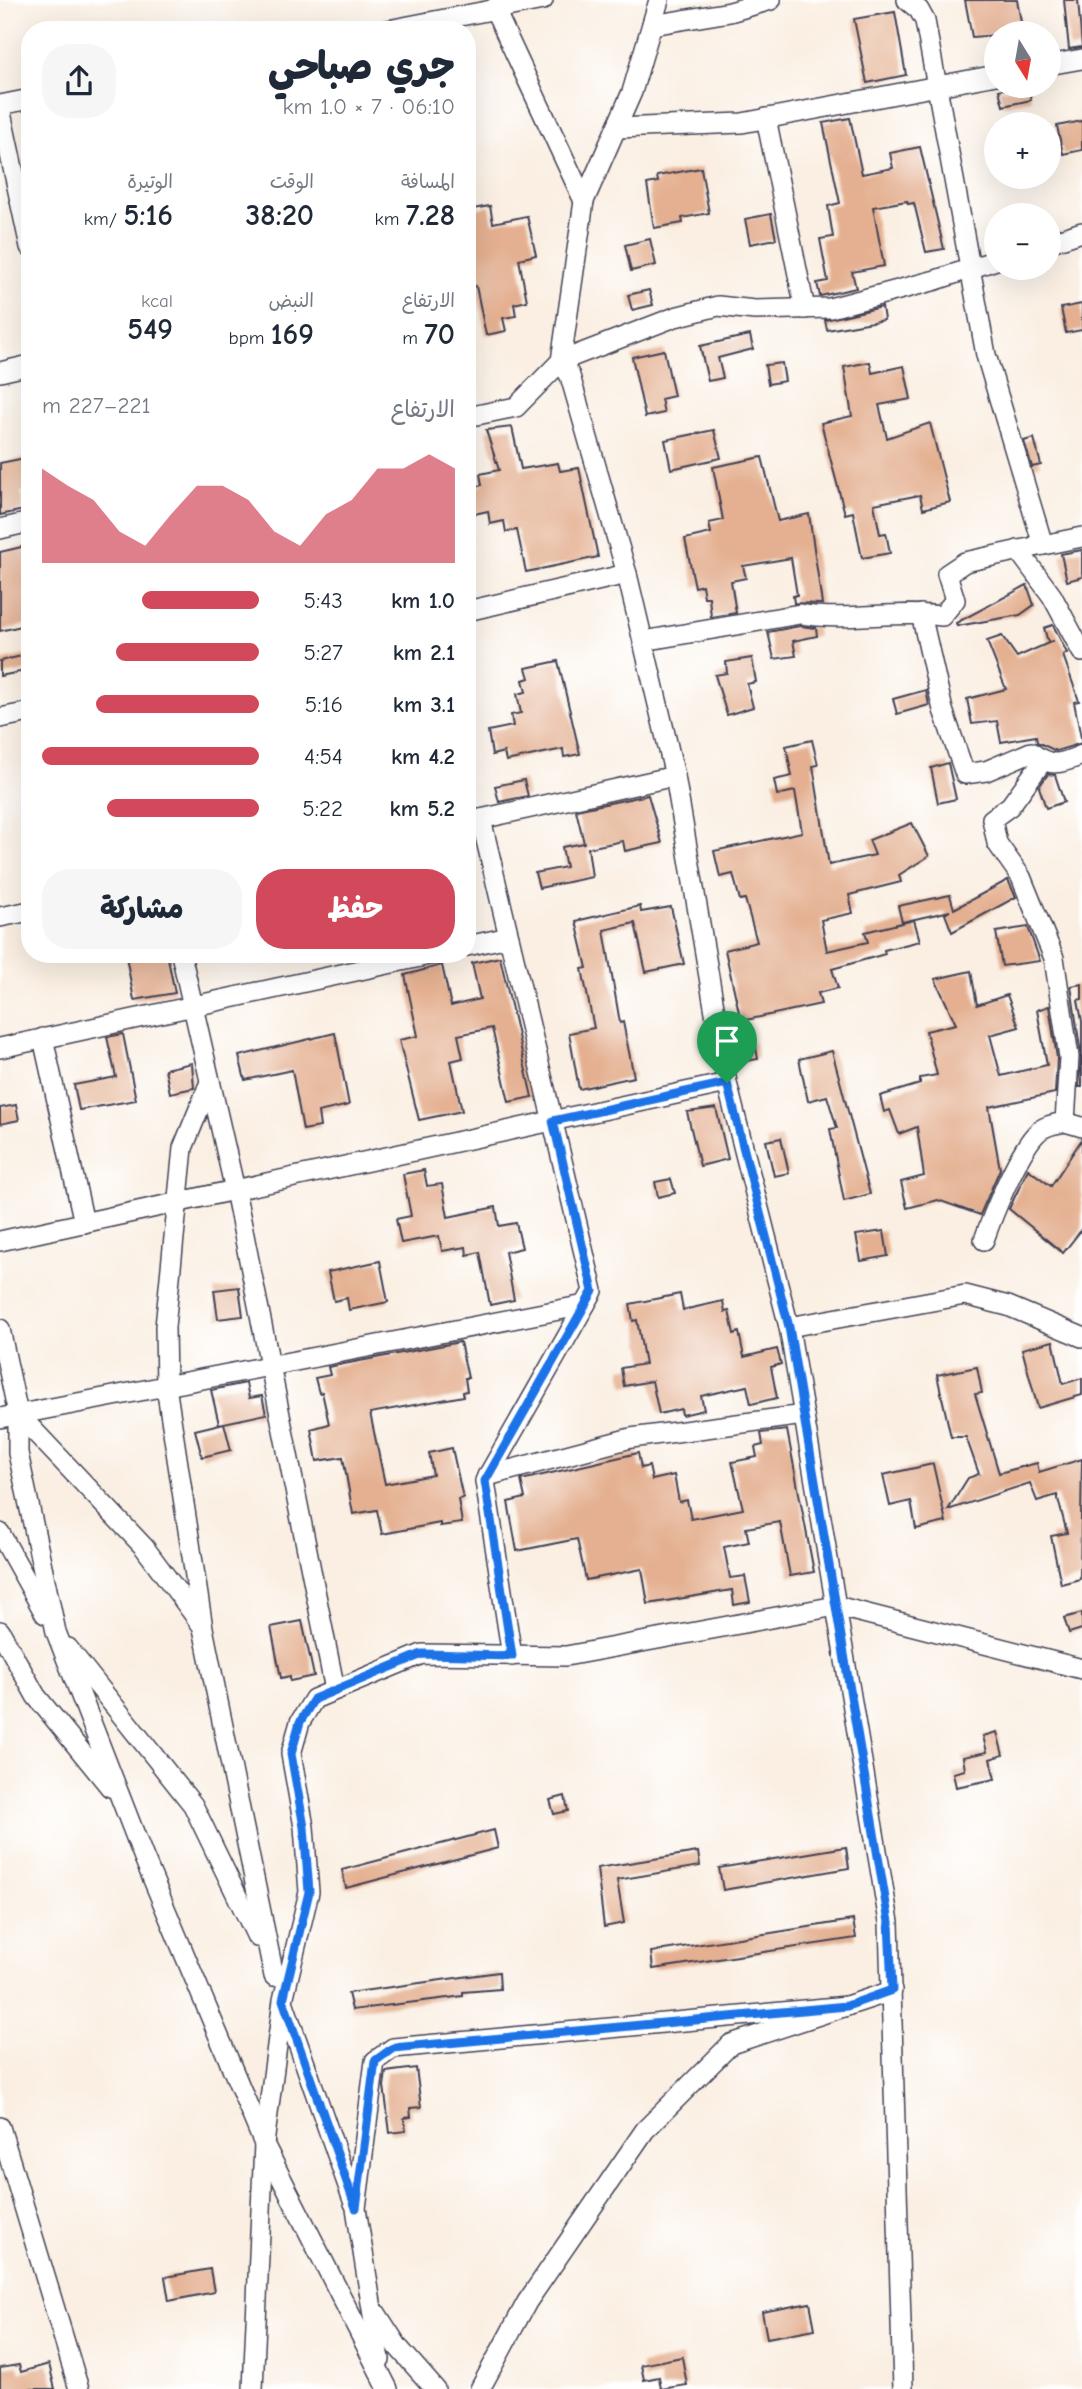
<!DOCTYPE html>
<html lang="ar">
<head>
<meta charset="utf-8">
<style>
	body { margin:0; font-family:"Comic Neue","Playpen Sans Arabic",sans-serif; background:#f6f6f7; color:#1f2937; direction:rtl; height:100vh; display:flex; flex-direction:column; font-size:26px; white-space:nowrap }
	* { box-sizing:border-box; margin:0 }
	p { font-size:23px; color:#747a83 }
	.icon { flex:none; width:38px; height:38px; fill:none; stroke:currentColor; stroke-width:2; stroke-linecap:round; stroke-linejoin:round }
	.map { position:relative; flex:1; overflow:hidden; direction:ltr }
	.panel { position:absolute; left:21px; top:21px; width:455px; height:942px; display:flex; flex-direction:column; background:#fff; border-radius:28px; box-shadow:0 7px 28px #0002; direction:rtl }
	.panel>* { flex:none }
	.needle { width:46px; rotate:169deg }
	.controls { position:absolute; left:984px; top:21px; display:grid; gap:14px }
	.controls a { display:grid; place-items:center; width:77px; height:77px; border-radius:50%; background:#fff; box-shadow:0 7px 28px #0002; font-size:35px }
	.pin { position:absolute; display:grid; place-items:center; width:60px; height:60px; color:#fff; margin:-72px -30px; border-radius:50% 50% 50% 0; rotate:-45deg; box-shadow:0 0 7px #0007 }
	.pin .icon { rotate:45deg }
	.round { display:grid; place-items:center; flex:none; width:74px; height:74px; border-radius:28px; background:#f6f6f7 }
	.overview { display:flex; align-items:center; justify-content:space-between; height:119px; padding:0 21px }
	h1 { font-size:38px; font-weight:800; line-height:52px }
	.metrics { display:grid; grid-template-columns:repeat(3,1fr); gap:10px; height:119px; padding:7px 21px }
	.metrics div { display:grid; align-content:center }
	.metrics b { font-size:30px; font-weight:800 }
	.metrics small { font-size:19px; font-weight:400 }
	.metrics p { font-size:19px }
	.chart { height:196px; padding:14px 21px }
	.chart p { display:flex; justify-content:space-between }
	.chart svg { width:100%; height:126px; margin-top:7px; fill:#d1495b; opacity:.7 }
	.action { display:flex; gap:14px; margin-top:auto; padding:14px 21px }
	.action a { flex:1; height:80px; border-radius:28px; background:#d1495b; color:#fff; font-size:28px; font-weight:800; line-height:80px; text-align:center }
	.action a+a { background:#f6f6f7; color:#1f2937 }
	ul { padding:0 21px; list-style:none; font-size:23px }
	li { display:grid; grid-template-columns:112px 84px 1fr; align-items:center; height:52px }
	li i { height:18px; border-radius:9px; background:#d1495b }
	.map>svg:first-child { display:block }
	.building { fill:#e4b091 }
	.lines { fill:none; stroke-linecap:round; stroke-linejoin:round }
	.minor-casing { stroke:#424154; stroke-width:22 }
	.minor { stroke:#fff; stroke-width:19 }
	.route-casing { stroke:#fff; stroke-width:14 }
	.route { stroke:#1a73e8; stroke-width:9 }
</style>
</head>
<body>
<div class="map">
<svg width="1082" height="2389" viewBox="0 0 1082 2389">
	<rect width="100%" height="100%" fill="#fff"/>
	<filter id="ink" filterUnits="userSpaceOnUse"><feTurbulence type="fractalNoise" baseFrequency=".0143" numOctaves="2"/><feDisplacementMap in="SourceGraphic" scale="14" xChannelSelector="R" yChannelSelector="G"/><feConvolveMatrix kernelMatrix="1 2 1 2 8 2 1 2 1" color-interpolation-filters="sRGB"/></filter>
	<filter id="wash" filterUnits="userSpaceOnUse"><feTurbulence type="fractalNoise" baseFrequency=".00686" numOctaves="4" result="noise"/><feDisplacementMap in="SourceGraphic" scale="28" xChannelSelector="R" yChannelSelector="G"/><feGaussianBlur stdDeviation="1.57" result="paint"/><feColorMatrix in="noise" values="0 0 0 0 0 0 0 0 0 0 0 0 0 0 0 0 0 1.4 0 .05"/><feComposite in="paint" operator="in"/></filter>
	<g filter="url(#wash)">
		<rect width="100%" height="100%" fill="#faefe2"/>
		<g id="blocks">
			<!-- building -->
			<g class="building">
				<polygon points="965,0 1017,0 1023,33 972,37"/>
				<polygon points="1064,0 1078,0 1082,47 1069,49"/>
				<polygon points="895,12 906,75 867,83 854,19"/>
				<polygon points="1018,86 1028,86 1031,100 1003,106 999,90"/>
				<polygon points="850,118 862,174 893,168 890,153 920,147 944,249 926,252 914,203 908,204 907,201 873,207 884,266 852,272 856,288 820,296 817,283 828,281 820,239 833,237 828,206 840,203 823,123"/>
				<polygon points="1082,121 1082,150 1063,154 1057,126"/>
				<polygon points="701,168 709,213 682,218 683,223 654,228 647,184 658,182 657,176"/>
				<polygon points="490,206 493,223 527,216 536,255 519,259 527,301 514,304 516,316 503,318 506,331 486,335 476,286 467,288 467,210"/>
				<polygon points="771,214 776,239 750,244 745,219"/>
				<polygon points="650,239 656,265 631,271 625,245"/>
				<polygon points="649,290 653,305 632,310 628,295"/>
				<polygon points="1082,304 1082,330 1066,333 1061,308"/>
				<polygon points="882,307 884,320 827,330 825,320"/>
				<polygon points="750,335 753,349 718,358 723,378 708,381 700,346"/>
				<polygon points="664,350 674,396 661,399 664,413 645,417 632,357"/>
				<polygon points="870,362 872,373 904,366 911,399 879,405 887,438 930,423 950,502 923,509 920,495 874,504 880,534 886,533 890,553 862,558 853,512 845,514 821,423 852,416 844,367"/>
				<polygon points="782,363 785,381 768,384 765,365"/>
				<polygon points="512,427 521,469 558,463 560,471 579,468 598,557 526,572 517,530 506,532 504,521 490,524 488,511 474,514 469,488 482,485 480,474 499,470 486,430"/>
				<polygon points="714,430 721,458 671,469 665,440"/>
				<polygon points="1034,438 1041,465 1032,467 1024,441"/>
				<polygon points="30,457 30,490 21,492 24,510 0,515 0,463"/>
				<polygon points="762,457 778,521 809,514 822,604 794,603 793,596 797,595 791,558 743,566 746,578 731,581 736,613 711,617 709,597 704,597 702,585 695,587 685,539 711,533 709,523 723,520 713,467"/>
				<polygon points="30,545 30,624 0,631 0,552"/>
				<polygon points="1082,550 1082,577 1067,581 1061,554"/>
				<polygon points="1027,585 1034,605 1020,615 957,626 956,623"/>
				<polygon points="1053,625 1067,653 1063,655 1079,701 1074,702 1082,743 1056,751 1037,742 1036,736 1001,742 997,721 972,724 967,699 1006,689 987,641 1002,636 1017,657 1053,641 1048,642 1044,628"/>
				<polygon points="800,626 816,628 817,636 793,641 796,656 774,659 768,632"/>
				<polygon points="30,654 30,670 0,676 0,661"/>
				<polygon points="752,658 756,682 747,684 753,707 727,715 715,675 727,673 726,662"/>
				<polygon points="558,661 580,754 564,757 563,749 506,761 504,752 492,755 488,731 513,726 511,715 521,713 517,694 526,692 523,680 529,678 526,668"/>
				<polygon points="926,690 929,705 897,714 893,699"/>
				<polygon points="812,740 818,765 813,766 829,865 875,855 869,840 912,823 929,856 899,875 901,882 849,895 853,913 821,920 827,951 868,942 865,932 914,920 920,941 884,950 885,954 832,969 838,988 818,993 821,1004 741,1021 725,950 757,942 745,899 740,900 733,874 720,877 714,851 802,832 795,791 777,795 774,780 792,776 786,746"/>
				<polygon points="948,763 956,799 938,803 931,768"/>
				<polygon points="1048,774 1055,775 1064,802 1046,808 1039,787"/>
				<polygon points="524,780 528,796 499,802 495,786"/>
				<polygon points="648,795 662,843 625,851 623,841 588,848 592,877 539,888 535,873 566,867 562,847 584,843 576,810"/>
				<polygon points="1008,880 1016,897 952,932 945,914 950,911 902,922 898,906 950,895 954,909"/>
				<polygon points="640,906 641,912 671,907 684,964 646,972 635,923 604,930 620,1023 623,1022 634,1077 579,1089 569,1033 594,1028 582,969 587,968 576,921"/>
				<polygon points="1028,927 1040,961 1002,966 996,932"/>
				<polygon points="137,954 167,954 175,993 134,1000 126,956"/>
				<polygon points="500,957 532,1097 509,1102 492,1028 458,1035 463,1058 451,1061 462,1111 419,1120 399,1040 418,1036 405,975 442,965 451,1006 480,999 472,963"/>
				<polygon points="971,971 977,1005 1007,995 1019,1027 990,1035 1001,1076 1047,1065 1037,1010 1049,1006 1057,1058 1055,1093 989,1107 1000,1169 980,1215 938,1200 907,1208 901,1182 924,1176 917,1127 899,1134 890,1110 884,1112 880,1096 920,1084 920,1078 937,1075 926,1031 956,1024 935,979"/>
				<polygon points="1082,984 1082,999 1078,1000 1082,1021 1082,1087 1079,1087 1081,1055 1071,986"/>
				<polygon points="335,1033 349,1105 318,1112 320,1127 303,1130 292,1070 245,1080 239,1056"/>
				<polygon points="123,1034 136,1100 79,1110 74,1085 116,1077 107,1037"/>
				<polygon points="755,1042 758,1059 740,1062 737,1045"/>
				<polygon points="832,1051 870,1194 844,1201 830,1129 837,1128 827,1096 808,1101 799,1059"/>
				<polygon points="192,1063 194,1088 170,1093 165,1069"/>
				<polygon points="16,1105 19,1120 0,1124 0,1108"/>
				<polygon points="716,1108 728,1159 700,1166 687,1112"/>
				<polygon points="781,1138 789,1173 774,1176 766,1141"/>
				<polygon points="1082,1139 1082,1229 1063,1253 1009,1209 1028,1169 1051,1186"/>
				<polygon points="424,1170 427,1186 442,1184 448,1217 496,1207 499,1226 516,1223 522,1248 505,1252 514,1300 490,1305 480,1252 467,1255 466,1247 442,1251 439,1236 401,1243 396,1219 411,1216 403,1174"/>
				<polygon points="671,1179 675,1193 658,1197 655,1182"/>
				<polygon points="884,1231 888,1256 861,1261 856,1235"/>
				<polygon points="380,1261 388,1302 349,1310 347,1298 334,1301 328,1272"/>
				<polygon points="239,1287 243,1316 218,1319 214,1290"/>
				<polygon points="680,1294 683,1310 723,1301 725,1312 729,1311 734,1334 739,1332 744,1357 777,1349 781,1364 771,1367 777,1398 751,1404 747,1386 701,1396 704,1410 682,1415 681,1409 659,1414 652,1381 624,1386 621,1368 645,1364 637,1320 633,1321 630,1304"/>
				<polygon points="1053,1341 1063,1384 1082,1378 1082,1395 1038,1408 1022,1349"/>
				<polygon points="460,1342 468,1378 465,1378 467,1391 463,1392 464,1396 370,1413 385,1484 433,1475 429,1453 452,1448 463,1498 458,1499 462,1523 440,1526 440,1523 382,1534 377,1510 353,1514 343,1457 317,1461 311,1429 329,1424 322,1392 319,1393 315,1378 330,1375 328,1367"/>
				<polygon points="977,1367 982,1393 975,1394 999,1473 1037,1463 1039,1472 1082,1459 1080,1579 1061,1584 1051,1536 1067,1533 1057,1495 1037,1501 1030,1483 948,1510 968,1478 979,1474 966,1437 951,1437 937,1375"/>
				<polygon points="246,1383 249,1398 262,1396 266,1414 224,1423 231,1450 202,1457 195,1430 224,1423 219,1424 211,1390"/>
				<polygon points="787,1430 814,1572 790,1576 780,1522 746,1528 749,1542 724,1547 730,1578 745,1576 750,1602 734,1605 732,1590 648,1604 642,1569 586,1580 577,1539 517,1551 508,1502 525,1498 521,1480 638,1453 641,1468 649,1466 652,1480 674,1475 679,1502 687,1500 691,1519 743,1509 732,1462 757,1457 755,1447 763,1445 761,1433"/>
				<polygon points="933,1464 946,1522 916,1529 911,1501 890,1506 883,1475"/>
				<polygon points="1082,1613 1082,1629 1069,1633 1064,1618"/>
				<polygon points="302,1621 314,1676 290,1681 290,1676 281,1678 271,1627"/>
				<polygon points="997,1732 1003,1755 990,1759 995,1779 956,1787 953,1773 965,1770 963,1757 987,1752 983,1736"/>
				<polygon points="565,1796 568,1811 554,1814 550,1800"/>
				<polygon points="494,1830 498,1848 346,1888 342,1870"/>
				<polygon points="846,1847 849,1868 723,1890 719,1868"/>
				<polygon points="698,1852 700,1866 617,1880 624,1923 604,1927 597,1868"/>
				<polygon points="853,1920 856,1938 653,1969 651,1952"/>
				<polygon points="499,1972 500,1989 463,1992 463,1996 352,2010 348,1993"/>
				<polygon points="416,2068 421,2107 410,2108 411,2117 404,2118 406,2131 390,2133 384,2086 386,2072"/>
				<polygon points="210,2269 214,2292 169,2301 165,2277"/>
				<polygon points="810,2303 815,2329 767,2338 762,2312"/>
				<polygon points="682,2357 687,2385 661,2389 659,2377 644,2380 641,2365"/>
				<polygon points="49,2364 55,2389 0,2389 0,2368 19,2365 21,2372"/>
			</g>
		</g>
	</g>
	<g filter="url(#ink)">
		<use href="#blocks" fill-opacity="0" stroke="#424154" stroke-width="2"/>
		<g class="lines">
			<defs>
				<g id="minor">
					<polyline points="907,0 919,10 925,21 986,355 1043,545 1082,537"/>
					<polyline points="494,8 584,201"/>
					<polyline points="652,25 730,12 771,0"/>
					<polyline points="388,30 543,0"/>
					<polyline points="1048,65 1082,59"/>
					<polyline points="0,105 30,99"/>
					<polyline points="0,108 30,247"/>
					<polyline points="766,118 805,309"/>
					<polyline points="617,128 742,123 996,75"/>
					<polyline points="1048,243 1082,232"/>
					<polyline points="0,372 30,365"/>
					<polyline points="467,417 516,407 561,361 584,201 632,92 659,0"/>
					<polyline points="0,529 30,522"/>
					<polyline points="1018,550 1052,596 1082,652"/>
					<polyline points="467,611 627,574"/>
					<path d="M921 614 943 710 965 774 986 771 1031 752C1050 768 1061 764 1082 755"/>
					<path d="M643 641 800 614C847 622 895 610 942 616L955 600 947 574 965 562 1043 545"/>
					<polyline points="0,718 30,712"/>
					<polyline points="481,819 593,1291 485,1481 512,1656"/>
					<polyline points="467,822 675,776"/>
					<polyline points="0,917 30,911"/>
					<polyline points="467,946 509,937"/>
					<polyline points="181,954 235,1190 335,1690"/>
					<polyline points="43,1038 84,1223"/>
					<polyline points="0,1048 434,954"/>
					<polyline points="210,1082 183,1148 165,1327 166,1386 203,1628 274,1976"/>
					<polyline points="1065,1122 1082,1127"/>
					<path d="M984 1240C993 1214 1017 1155 1035 1135 1042 1126 1054 1124 1065 1122L1069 1057 1054 958 1021 877 997 843 992 819 1010 806 1042 762"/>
					<polyline points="0,1241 727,1083"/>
					<polyline points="789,1327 965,1295 1008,1306 1082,1337"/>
					<polyline points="0,1329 18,1414 18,1453 56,1632 144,1858 264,2144 388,2389"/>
					<polyline points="18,1414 144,1547 201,1624"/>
					<polyline points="0,1418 585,1305"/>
					<polyline points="487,1476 631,1438 804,1415"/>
					<polyline points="0,1533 45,1614"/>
					<polyline points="0,1631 36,1696 110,1787"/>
					<polyline points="68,1648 193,1805 257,1937"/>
					<polyline points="284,2004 354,2203"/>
					<polyline points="0,2127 79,2389"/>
					<polyline points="376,2313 398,2347 435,2389"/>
					<polyline points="380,2360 356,2208 375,2061 393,2048 847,2006"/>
					<polyline points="253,2389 264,2144 283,2000 309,1892 304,1827 291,1754 300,1722 314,1699 422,1654 566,1656 836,1606 1082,1669"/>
					<polyline points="480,2389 527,2302 645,2130 731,2044 892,1991"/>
					<polyline points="903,2389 889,1922 789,1327 727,1083 675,776 627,574 570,376 561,361 675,317 718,306 755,310 830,308 936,280 996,260"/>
				</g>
			</defs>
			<!-- minor casing -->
			<use href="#minor" class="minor-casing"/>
			<!-- minor -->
			<use href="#minor" class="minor"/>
		</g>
	</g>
	<g class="lines" filter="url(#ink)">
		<defs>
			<polygon id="route" points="727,1083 789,1327 889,1922 892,1990 847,2006 393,2048 375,2061 356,2208 283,2000 309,1892 304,1827 291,1754 300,1722 314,1699 422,1654 512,1656 485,1481 593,1291 553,1121"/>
		</defs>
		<!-- route casing -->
		<use href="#route" class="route-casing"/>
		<!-- route -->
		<use href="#route" class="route"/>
	</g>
</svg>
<div class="controls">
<a><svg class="needle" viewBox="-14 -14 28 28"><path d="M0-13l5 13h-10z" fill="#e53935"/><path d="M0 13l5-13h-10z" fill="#747a83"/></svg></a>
<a>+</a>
<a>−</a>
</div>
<div class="pin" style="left:727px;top:1083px;background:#1e9e55"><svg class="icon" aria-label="arrive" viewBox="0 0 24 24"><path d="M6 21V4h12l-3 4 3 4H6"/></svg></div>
<section class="panel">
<div class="overview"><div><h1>جري صباحي</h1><p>06:10 · 7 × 1.0 km</p></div><a class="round"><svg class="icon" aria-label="share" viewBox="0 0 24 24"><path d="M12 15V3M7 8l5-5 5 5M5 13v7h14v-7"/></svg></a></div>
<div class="metrics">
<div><p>المسافة</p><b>7.28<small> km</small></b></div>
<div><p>الوقت</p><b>38:20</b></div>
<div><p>الوتيرة</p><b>5:16<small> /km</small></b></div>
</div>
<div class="metrics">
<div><p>الارتفاع</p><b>70<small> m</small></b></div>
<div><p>النبض</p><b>169<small> bpm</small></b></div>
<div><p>kcal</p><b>549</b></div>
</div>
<div class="chart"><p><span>الارتفاع</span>221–227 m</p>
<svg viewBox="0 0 160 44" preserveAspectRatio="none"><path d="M0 44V11L10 17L20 22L30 33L40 38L50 27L60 17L70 17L80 22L90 33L100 38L110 27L120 22L130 11L140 11L150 6L160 11V44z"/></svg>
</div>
<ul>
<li><b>1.0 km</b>5:43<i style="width:54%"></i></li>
<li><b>2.1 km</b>5:27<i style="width:66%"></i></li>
<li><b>3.1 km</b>5:16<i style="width:75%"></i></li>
<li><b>4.2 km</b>4:54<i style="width:100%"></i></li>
<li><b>5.2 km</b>5:22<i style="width:70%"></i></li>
</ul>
<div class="action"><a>حفظ</a><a>مشاركة</a></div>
</section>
</div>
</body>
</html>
